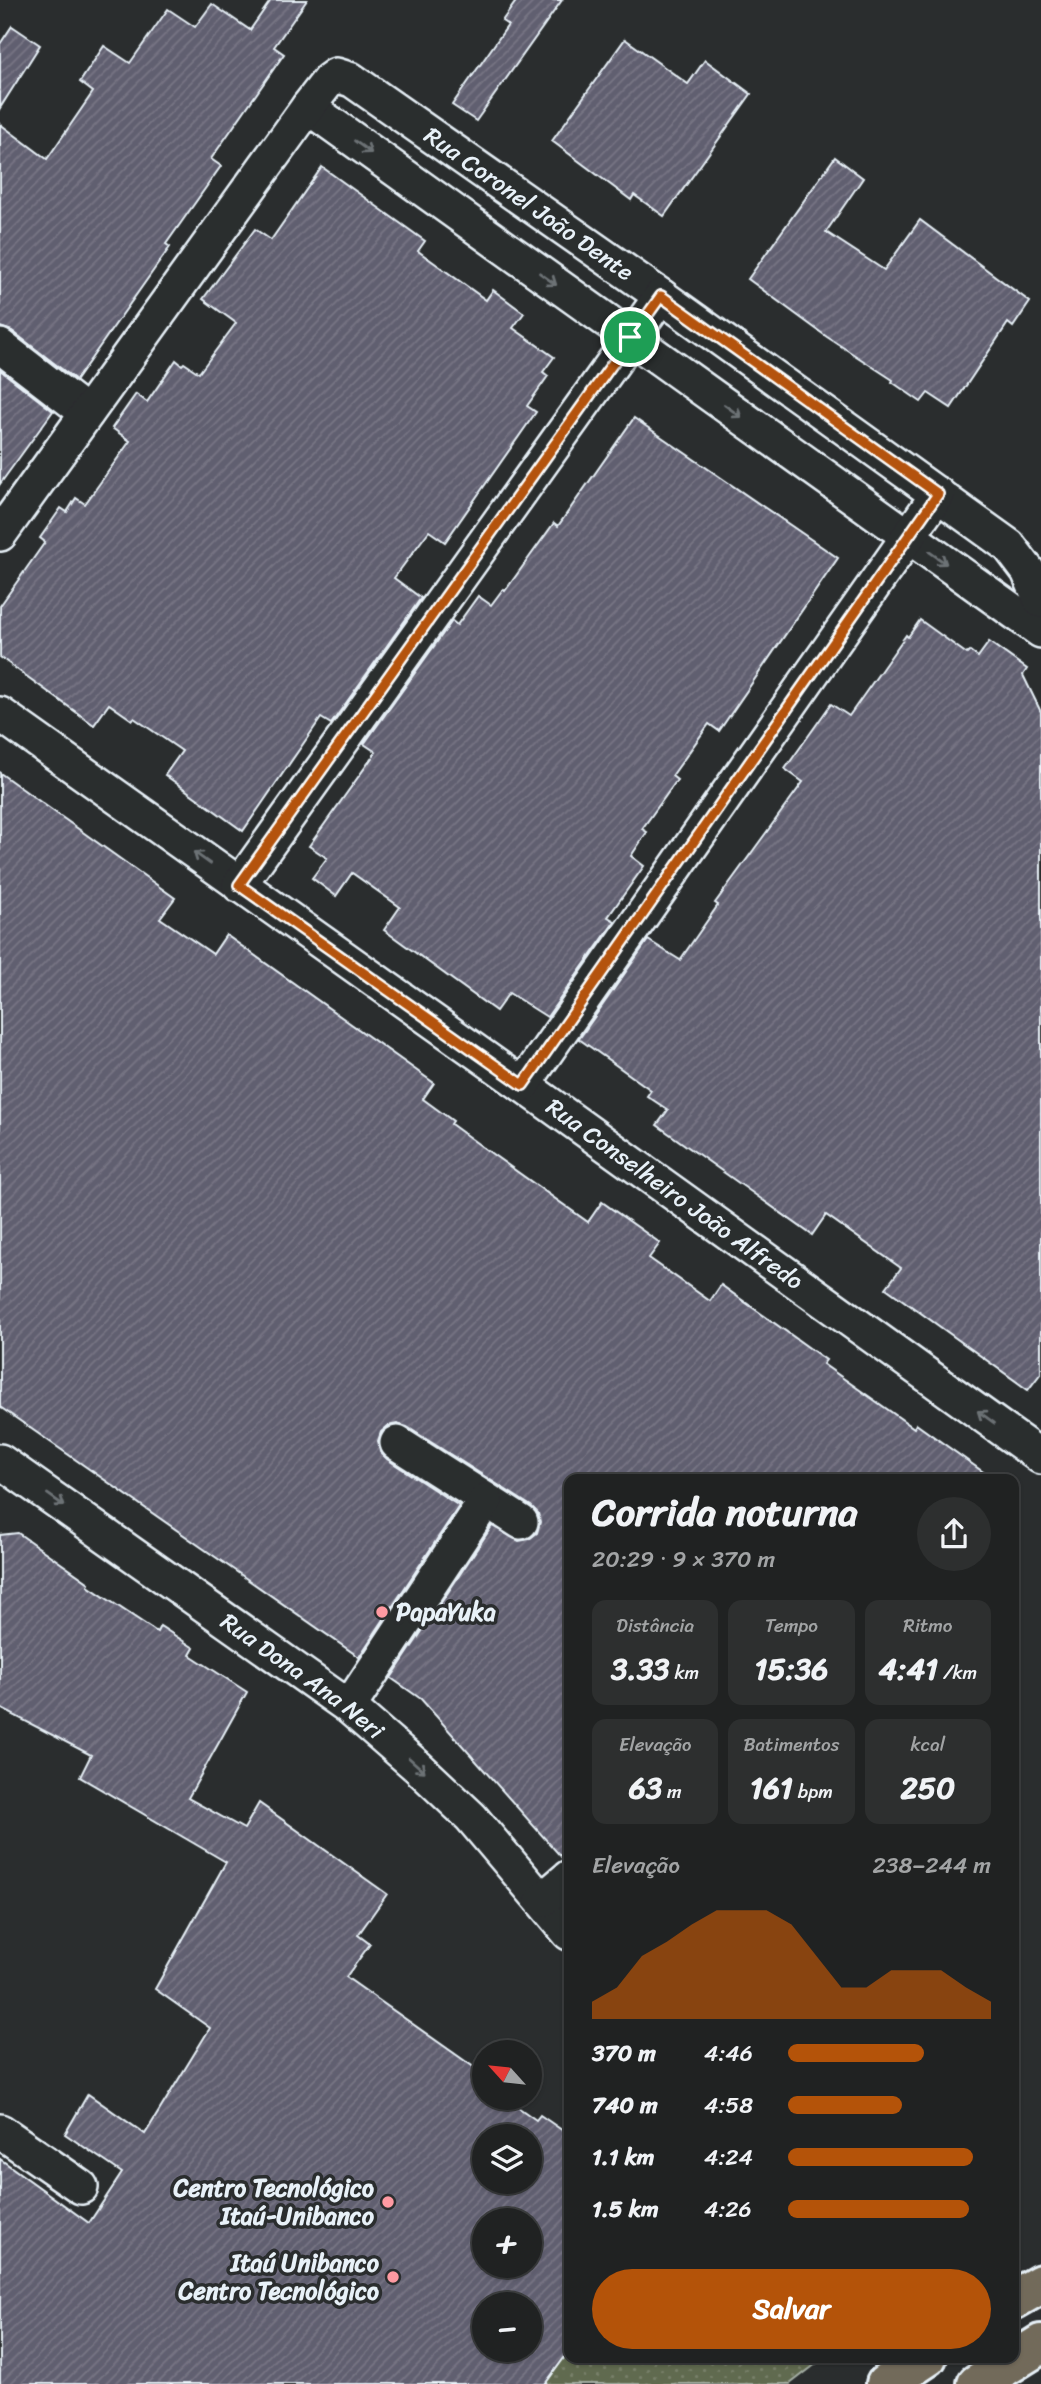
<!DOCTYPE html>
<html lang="pt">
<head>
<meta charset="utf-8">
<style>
	body { margin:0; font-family:Sriracha,sans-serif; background:#2d2f2f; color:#f1f3f6; height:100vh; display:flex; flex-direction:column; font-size:26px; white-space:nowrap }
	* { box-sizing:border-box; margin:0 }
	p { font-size:23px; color:#a2a4a5 }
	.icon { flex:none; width:38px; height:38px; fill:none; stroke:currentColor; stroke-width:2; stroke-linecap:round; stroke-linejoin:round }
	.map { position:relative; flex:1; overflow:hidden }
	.sheet { position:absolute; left:564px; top:1474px; width:455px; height:889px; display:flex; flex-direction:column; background:#202222; border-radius:14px; box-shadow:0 2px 5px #0004,0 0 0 2px #3d3f40 }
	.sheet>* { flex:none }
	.needle { width:46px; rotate:297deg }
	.buttons { position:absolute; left:472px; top:2040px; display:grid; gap:14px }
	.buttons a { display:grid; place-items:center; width:70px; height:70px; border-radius:50%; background:#202222; box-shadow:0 2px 5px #0004,0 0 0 2px #3d3f40; font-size:35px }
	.pin { position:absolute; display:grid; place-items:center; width:60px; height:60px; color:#fff; margin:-30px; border:4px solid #fff; border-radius:50%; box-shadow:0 2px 7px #0007 }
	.round { display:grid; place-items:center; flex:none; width:74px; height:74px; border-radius:37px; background:#2d2f2f }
	.summary { display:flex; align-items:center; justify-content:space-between; height:119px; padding:0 28px }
	h1 { font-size:38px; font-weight:700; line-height:52px }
	.stats { display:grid; grid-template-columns:repeat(3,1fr); gap:10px; height:119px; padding:7px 28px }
	.stats div { display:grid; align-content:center; border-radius:14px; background:#2d2f2f; text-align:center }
	.stats b { font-size:30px; font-weight:700 }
	.stats small { font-size:19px; font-weight:400 }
	.stats p { font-size:19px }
	.chart { height:196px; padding:14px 28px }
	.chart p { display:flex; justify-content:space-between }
	.chart svg { width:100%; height:126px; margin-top:7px; fill:#b45309; opacity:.7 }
	.action { display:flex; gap:14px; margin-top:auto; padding:14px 28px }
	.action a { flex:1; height:80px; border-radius:42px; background:#b45309; color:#fff; font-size:28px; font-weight:700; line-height:80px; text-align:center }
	ul { padding:0 28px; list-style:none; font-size:23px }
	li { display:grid; grid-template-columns:112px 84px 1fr; align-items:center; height:52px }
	li i { height:18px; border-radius:9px; background:#b45309 }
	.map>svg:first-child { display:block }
	.park { fill:url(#park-dots); stroke:#a4aea4; stroke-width:2 }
	.building { fill:url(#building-hatch); stroke:#e8f1f8; stroke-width:2; fill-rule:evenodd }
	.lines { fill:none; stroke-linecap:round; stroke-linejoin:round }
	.street-casing { stroke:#e8f1f8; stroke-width:38 }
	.primary-casing { stroke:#e8f1f8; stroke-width:44 }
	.highway-casing { stroke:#e8f1f8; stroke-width:44 }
	.street { stroke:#2a2d2e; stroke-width:33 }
	.primary { stroke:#726b5a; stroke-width:38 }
	.highway { stroke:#726b5a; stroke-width:38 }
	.oneway { stroke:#6c7275 }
	.route-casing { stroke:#fff; stroke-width:14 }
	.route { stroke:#b45309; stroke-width:9 }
	.poi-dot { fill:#ff9aa2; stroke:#2a2d2e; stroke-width:2.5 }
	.labels { text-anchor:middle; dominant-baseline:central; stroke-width:7; stroke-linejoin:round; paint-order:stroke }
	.street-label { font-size:24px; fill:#e8f1f8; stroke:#2a2d2e }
	.poi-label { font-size:24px; font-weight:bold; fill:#e8f1f8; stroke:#2a2d2e; text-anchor:end }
</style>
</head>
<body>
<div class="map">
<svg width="1041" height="2384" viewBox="0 0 1041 2384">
	<defs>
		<pattern id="park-dots" width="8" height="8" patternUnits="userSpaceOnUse" patternTransform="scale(1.75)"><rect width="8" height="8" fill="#616a50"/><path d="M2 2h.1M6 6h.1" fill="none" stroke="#78806a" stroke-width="1.8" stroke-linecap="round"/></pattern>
		<pattern id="building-hatch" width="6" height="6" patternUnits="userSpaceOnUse" patternTransform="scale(1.75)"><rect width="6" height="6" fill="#615f70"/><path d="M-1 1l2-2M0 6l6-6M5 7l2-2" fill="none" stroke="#787685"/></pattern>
	</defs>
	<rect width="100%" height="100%" fill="#2a2d2e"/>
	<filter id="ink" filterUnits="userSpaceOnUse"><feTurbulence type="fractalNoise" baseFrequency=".0143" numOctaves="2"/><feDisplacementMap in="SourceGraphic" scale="14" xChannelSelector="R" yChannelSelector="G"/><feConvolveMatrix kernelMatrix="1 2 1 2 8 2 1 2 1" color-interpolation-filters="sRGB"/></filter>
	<g filter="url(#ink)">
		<!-- park -->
		<polygon class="park" points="569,2351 569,2357 825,2357 790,2384 545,2384"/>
		<!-- building -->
		<g class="building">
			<polygon points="271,0 307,0 274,47 284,54 211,159 221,166 166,244 170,247 76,380 12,331 0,327 0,124 47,159 93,92 80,82 104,46 130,63 168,9 195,27 212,4 250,30"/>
			<polygon points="517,0 562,0 476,121 452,105 508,25 502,21"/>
			<polygon points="12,26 40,45 0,108 0,44"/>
			<polygon points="625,39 688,84 705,60 751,94 664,216 634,195 631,200 552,141"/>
			<polygon points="835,157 863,178 826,232 884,270 920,220 1030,302 1013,327 1008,323 951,408 928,393 921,402 892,382 893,380 827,337 748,279"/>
			<polygon points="322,167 425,241 418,251 486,300 493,290 524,313 513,328 554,357 543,372 548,376 527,406 536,412 445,542 429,531 394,578 421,598 331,724 321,718 243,831 165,775 182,751 134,718 132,720 109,704 94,725 0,657 0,606 45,542 40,538 61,508 67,512 76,498 85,504 130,441 112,428 136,394 147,402 176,360 182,365 184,363 199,373 236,323 203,299 255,229 271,240"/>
			<polygon points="0,370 53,411 0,484"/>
			<polygon points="634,418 838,558 719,731 709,724 672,776 677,780 642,829 647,832 631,856 644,866 608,917 615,921 547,1017 509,993 496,1011 384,930 400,907 352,873 336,896 312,878 327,858 309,846 376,752 364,744 452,621 457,625 478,596 491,605 503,589 505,591 554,523 558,526"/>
			<polygon points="920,620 967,654 970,651 978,657 989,642 1027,669 1023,675 1041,712 1041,1373 1028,1390 886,1288 901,1268 826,1215 812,1235 657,1125 668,1110 647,1096 651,1090 579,1039 648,940 680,960 718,905 715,903 803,782 785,769 831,704 849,716 906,635 908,637"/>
			<polygon points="0,773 175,898 160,918 213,954 226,935 434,1083 423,1099 453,1121 451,1124 481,1146 588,1222 602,1202 660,1243 649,1258 710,1301 721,1285 826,1360 823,1364 914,1428 916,1424 993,1479 569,1479 569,1858 563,1859 421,1699 391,1678 492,1526 519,1541 529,1539 537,1533 540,1522 538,1513 531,1506 407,1427 397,1424 388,1426 381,1432 378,1441 380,1452 387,1459 459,1506 359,1657 0,1407"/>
			<path d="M18 1533 89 1583 88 1586 157 1632 160 1626 194 1648 190 1655 247 1692 188 1798 244 1829 259 1803 387 1894 358 1935 370 1944 346 1977 485 2075V2098H505L536 2120 540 2115 569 2135V2351L545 2384H0V2159L89 2223 122 2173 65 2134 88 2094 145 2134 210 2028 155 1989 226 1862 80 1777 91 1755 0 1708V1535ZM485 2137H530V2182H485ZM485 2221H530V2266H485ZM485 2305H530V2350H485Z"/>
		</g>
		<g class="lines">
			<defs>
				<g id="street">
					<polyline points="308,107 1041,631"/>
					<polyline points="0,346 87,413"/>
					<path id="s1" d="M0 534 308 107 329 80 336 75 352 80 661 296 1009 546 1028 571 1041 601"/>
					<path id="s2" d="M0 714 523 1085 1041 1457"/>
					<polyline points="239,885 661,296"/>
					<polyline points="523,1085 938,494"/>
					<polyline points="397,1443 521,1522"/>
					<path id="s3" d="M0 1461 349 1707 418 1767 471 1817 569 1933"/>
					<polyline points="349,1707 486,1500"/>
					<polyline points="542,1900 569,1877"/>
					<polyline points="0,2131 81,2187"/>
				</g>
				<g id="primary">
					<polyline points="1013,2300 1041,2284"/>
					<polyline points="886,2384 927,2357"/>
				</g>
				<polyline id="highway" points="977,2384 1041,2344"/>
			</defs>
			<!-- street casing -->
			<use href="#street" class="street-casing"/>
			<!-- primary casing -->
			<use href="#primary" class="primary-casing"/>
			<!-- highway casing -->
			<use href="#highway" class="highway-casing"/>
			<!-- street -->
			<use href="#street" class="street"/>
			<!-- primary -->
			<use href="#primary" class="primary"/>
			<!-- highway -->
			<use href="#highway" class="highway"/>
		</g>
		<!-- one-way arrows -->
		<defs><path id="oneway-shaft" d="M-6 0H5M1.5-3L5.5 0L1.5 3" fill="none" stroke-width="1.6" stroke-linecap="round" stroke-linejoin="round" transform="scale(1.75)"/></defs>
		<g class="oneway">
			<use href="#oneway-shaft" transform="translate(363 147) rotate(36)"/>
			<use href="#oneway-shaft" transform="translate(548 279) rotate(36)"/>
			<use href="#oneway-shaft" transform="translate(733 411) rotate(36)"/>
			<use href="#oneway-shaft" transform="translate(938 558) rotate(35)"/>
			<use href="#oneway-shaft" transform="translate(202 858) rotate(-144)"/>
			<use href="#oneway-shaft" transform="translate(986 1417) rotate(-144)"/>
			<use href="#oneway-shaft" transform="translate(56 1500) rotate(35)"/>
			<use href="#oneway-shaft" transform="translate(417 1765) rotate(42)"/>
		</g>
	</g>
	<g class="lines" filter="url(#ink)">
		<defs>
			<polygon id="route" points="661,296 938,494 523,1085 239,885"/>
		</defs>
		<!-- route casing -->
		<use href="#route" class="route-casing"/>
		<!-- route -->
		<use href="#route" class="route"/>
	</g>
	<!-- markers -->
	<g class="poi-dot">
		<circle cx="382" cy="1612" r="7"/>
		<circle cx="388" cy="2202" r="7"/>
		<circle cx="393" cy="2277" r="7"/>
	</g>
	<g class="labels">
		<!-- street labels -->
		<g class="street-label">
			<text stroke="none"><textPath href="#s1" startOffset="802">Rua Coronel João Dente</textPath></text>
			<text stroke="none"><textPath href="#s2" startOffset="828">Rua Conselheiro João Alfredo</textPath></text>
			<text stroke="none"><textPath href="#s3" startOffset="371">Rua Dona Ana Neri</textPath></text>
		</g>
		<!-- poi labels -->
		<g class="poi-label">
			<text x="396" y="1612" text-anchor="start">PapaYuka</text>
			<text x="374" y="2188">Centro Tecnológico<tspan x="374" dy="28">Itaú-Unibanco</tspan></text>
			<text x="379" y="2263">Itaú Unibanco<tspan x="379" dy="28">Centro Tecnológico</tspan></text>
		</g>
	</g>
</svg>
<div class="buttons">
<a><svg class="needle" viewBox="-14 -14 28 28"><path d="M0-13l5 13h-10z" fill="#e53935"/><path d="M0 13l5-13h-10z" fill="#a2a4a5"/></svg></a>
<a><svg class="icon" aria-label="layers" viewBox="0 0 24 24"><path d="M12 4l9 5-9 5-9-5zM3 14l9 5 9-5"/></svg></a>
<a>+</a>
<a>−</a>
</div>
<div class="pin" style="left:630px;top:337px;background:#1e9e55"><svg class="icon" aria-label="arrive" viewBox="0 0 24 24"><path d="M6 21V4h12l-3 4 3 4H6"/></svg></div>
<section class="sheet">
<div class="summary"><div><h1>Corrida noturna</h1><p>20:29 · 9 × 370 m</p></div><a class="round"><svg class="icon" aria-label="share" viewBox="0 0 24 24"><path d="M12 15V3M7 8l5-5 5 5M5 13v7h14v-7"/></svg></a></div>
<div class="stats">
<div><p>Distância</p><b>3.33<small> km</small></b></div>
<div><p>Tempo</p><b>15:36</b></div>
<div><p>Ritmo</p><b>4:41<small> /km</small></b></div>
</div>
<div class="stats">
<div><p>Elevação</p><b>63<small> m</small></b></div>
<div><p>Batimentos</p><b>161<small> bpm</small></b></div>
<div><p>kcal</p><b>250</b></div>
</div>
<div class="chart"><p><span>Elevação</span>238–244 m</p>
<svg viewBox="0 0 160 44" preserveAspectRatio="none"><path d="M0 44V38L10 33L20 22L30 17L40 11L50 6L60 6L70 6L80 11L90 22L100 33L110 33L120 27L130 27L140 27L150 33L160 38V44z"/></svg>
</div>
<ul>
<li><b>370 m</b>4:46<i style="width:67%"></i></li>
<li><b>740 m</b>4:58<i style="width:56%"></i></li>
<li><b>1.1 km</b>4:24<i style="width:91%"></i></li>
<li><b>1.5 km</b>4:26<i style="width:89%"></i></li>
</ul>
<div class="action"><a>Salvar</a></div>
</section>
</div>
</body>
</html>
